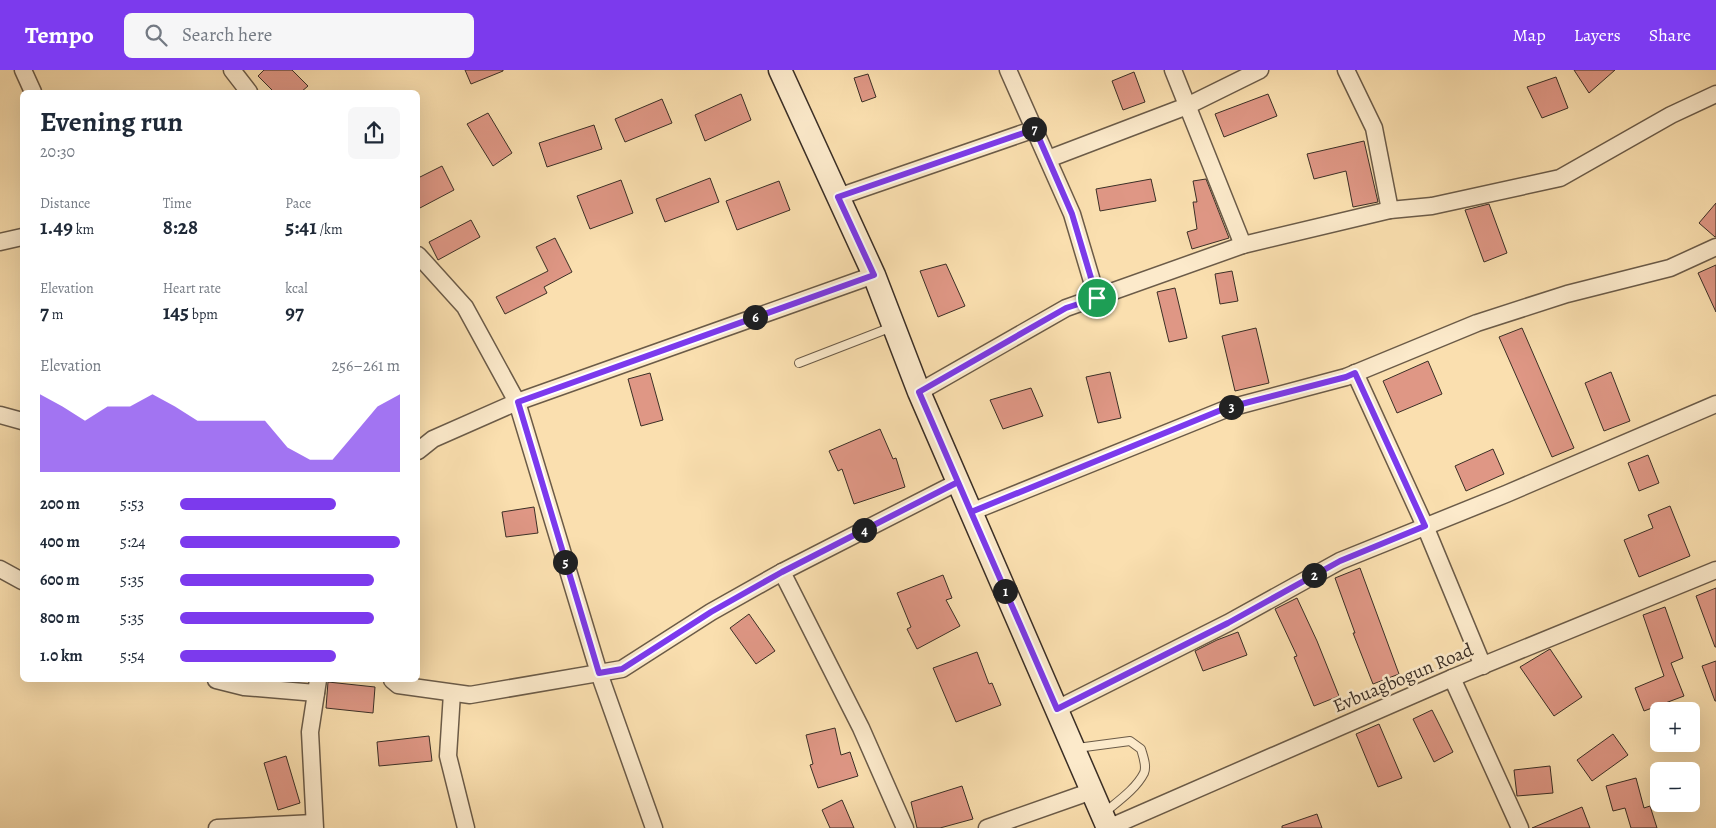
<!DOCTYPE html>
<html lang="en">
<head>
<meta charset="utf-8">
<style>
	body { margin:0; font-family:Alegreya,serif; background:#f6f6f7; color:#1f2937; height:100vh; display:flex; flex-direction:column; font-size:19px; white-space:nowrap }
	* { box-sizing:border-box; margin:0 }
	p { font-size:16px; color:#747a83 }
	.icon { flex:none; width:28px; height:28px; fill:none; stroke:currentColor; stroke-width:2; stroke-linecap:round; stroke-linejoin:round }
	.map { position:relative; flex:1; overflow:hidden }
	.sheet { position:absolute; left:20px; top:20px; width:400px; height:592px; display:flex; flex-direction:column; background:#fff; border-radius:8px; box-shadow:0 5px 20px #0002 }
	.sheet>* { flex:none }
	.fabs { position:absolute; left:1650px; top:632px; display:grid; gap:10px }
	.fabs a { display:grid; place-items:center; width:50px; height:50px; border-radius:8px; background:#fff; box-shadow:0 5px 20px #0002; font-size:25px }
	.pin { position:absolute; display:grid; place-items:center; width:42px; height:42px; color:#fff; margin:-21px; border:2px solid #fff; border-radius:50%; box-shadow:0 1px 5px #0007 }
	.km { position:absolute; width:25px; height:25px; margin:-12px; border-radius:50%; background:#222; color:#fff; font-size:14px; line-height:25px; text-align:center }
	.round { display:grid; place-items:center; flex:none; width:52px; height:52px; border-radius:8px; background:#f6f6f7 }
	.headline { display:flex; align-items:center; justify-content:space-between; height:85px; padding:0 20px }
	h1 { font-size:28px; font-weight:700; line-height:38px }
	.figures { display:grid; grid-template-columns:repeat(3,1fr); gap:8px; height:85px; padding:5px 20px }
	.figures div { display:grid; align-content:center }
	.figures b { font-size:21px; font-weight:700 }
	.figures small { font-size:14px; font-weight:400 }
	.figures p { font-size:14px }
	.chart { height:140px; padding:10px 20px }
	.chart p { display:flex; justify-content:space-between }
	.chart svg { width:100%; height:90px; margin-top:5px; fill:#7c3aed; opacity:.7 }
	ul { padding:0 20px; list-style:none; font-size:16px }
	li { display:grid; grid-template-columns:80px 60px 1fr; align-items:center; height:38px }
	li i { height:12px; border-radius:6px; background:#7c3aed }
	header { display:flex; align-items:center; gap:30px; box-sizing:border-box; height:70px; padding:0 25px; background:#7c3aed; color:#fff }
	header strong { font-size:24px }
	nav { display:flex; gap:28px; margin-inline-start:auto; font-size:18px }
	.search { width:350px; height:45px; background:#f6f6f7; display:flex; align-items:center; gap:12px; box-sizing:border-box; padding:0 18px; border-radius:8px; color:#747a83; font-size:19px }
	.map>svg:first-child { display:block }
	.building { fill:#df9785; stroke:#3b2f26 }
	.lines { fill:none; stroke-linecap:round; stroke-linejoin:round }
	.service-casing { stroke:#6b5b48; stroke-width:10 }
	.minor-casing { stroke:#6b5b48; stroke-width:19 }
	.secondary-casing { stroke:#3b2f26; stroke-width:25 }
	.service { stroke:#fceacb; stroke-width:8 }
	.minor { stroke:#fceacb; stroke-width:16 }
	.secondary { stroke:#fceacb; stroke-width:22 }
	.route-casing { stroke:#fff; stroke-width:10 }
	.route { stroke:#7c3aed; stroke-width:6 }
	.labels { text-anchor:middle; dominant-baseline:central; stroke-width:5; stroke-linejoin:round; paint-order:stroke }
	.street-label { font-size:19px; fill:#3b2f26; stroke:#fceacb }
</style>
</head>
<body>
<header>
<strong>Tempo</strong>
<div class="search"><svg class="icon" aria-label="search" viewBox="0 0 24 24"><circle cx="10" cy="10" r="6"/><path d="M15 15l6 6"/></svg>Search here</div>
<nav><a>Map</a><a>Layers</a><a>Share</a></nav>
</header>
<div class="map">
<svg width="1716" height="758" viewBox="0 0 1716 758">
	<rect width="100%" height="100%" fill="#fadfaf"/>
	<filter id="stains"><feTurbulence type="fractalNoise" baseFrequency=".004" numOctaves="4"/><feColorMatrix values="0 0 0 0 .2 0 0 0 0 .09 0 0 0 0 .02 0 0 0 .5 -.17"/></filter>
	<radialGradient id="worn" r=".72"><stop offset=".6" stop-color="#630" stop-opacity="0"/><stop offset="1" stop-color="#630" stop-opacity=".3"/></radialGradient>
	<!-- building -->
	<g class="building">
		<polygon points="264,0 292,0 308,16 301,22 274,22 258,6"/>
		<polygon points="465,0 503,0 503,1 471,14"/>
		<polygon points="1574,0 1615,0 1589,23"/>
		<polygon points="1134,2 1145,32 1123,40 1112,11"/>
		<polygon points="868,4 876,27 862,32 854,8"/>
		<polygon points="1556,7 1568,38 1542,48 1527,17"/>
		<polygon points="741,24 751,50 705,71 695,45"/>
		<polygon points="1268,24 1277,46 1224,67 1215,44"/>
		<polygon points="662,29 672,53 625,72 615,49"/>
		<polygon points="488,43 512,83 493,96 467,54"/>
		<polygon points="594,55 602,79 547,97 539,73"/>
		<polygon points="1364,71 1378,132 1353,137 1346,101 1314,109 1307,84"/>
		<polygon points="442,96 454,120 418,139 418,108"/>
		<polygon points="710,108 719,132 665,152 656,129"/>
		<polygon points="1151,109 1156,131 1100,141 1096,119"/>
		<polygon points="1206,109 1229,168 1192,179 1187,162 1197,159 1193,132 1197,132 1193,111"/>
		<polygon points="621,110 633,143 590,159 577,126"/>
		<polygon points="779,111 790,140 737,160 726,131"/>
		<polygon points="1716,133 1716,167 1715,167 1699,153"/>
		<polygon points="1489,134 1507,183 1484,192 1465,140"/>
		<polygon points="471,150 480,167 438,190 429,172"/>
		<polygon points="555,168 572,202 544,217 547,223 505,244 496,227 548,201 536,177"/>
		<polygon points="946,194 965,236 938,247 920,201"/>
		<polygon points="1716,195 1716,242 1698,203"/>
		<polygon points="1232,201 1238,231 1220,234 1215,204"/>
		<polygon points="1175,218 1187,268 1169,272 1157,222"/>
		<polygon points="1256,258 1269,313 1235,321 1222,266"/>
		<polygon points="1522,258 1574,378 1552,387 1499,267"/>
		<polygon points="1428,291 1442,324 1397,343 1383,311"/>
		<polygon points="1110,302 1121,348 1098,353 1086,307"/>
		<polygon points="1611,302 1630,351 1604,361 1585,313"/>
		<polygon points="650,303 663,350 641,356 628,309"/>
		<polygon points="1031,318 1043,346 1003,359 990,330"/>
		<polygon points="880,359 893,389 896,388 905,417 854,434 842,399 838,401 829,381"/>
		<polygon points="1493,379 1504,404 1466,421 1455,396"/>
		<polygon points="1648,385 1659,413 1639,421 1628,393"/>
		<polygon points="1670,436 1690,486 1639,507 1624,470 1653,458 1648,445"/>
		<polygon points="534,437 538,463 506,467 502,442"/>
		<polygon points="1360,498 1399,604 1373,614 1353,563 1355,563 1335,508"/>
		<polygon points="943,505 952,528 946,530 960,556 917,579 907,559 911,557 897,523"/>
		<polygon points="1716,518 1716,577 1715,577 1696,526"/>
		<polygon points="1297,528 1317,571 1339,626 1314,636 1294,587 1297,586 1275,539"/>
		<polygon points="1665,537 1683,588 1671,593 1684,626 1644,641 1635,618 1664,606 1643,545"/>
		<polygon points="749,544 775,581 756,594 730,558"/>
		<polygon points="1238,562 1247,585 1203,601 1195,581 1217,570"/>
		<polygon points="1550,579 1582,627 1554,646 1520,597"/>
		<polygon points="977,582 989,614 992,613 1001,635 956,652 933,598"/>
		<polygon points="1716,591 1716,631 1715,631 1702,596"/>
		<polygon points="328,612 375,617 373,643 326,638"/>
		<polygon points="1432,640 1453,682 1434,692 1413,649"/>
		<polygon points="1379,654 1402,708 1378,717 1356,664"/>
		<polygon points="835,658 841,685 850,682 858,706 818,718 810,695 813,694 806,665"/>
		<polygon points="1613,664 1628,685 1592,711 1577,690"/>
		<polygon points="429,666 432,691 379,696 377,672"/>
		<polygon points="286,686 300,733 278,740 264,693"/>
		<polygon points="1550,696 1553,723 1517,726 1514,700"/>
		<polygon points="1636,708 1644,738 1650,736 1657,758 1631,758 1625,738 1613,741 1606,716"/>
		<polygon points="962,716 973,749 940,758 917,758 911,732"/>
		<polygon points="842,730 854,758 830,758 822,740"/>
		<polygon points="1582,737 1590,758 1532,758"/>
		<polygon points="1317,744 1322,758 1282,758 1282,756"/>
	</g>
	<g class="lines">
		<defs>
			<g id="service">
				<polyline points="799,293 892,257"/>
				<path d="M1077 678 1130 671 1141 679C1143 686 1147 696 1144 703 1136 719 1117 732 1104 743"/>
			</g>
			<g id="minor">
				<polyline points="23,0 33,22"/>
				<polyline points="232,0 249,22"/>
				<polyline points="1008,0 1072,144 1097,228"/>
				<polyline points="1173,0 1243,175"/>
				<polyline points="1346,0 1374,58 1390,140"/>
				<polyline points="1048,89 1187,36 1260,0"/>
				<polyline points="838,127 1035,59"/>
				<polyline points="0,172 22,167"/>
				<polyline points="418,185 465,237 517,332 599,603 654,758"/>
				<polyline points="1355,303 1425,456 1483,596"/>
				<polyline points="919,322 1066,238 1243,175 1390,140 1432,136 1560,108 1671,45 1716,24"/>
				<polyline points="0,345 22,351"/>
				<polyline points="418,381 433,369 517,332 874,205"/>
				<polyline points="971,442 1226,339 1346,307 1477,253 1567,224 1670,198 1716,177"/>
				<polyline points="0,499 22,511"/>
				<polyline points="782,502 861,658 905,758"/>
				<polyline points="1452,608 1520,758"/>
				<polyline points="216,610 244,617 316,623"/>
				<polyline points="392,610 398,615 470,625 622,599 711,542 782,502 958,412"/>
				<polyline points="452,623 448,686 466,758"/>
				<polyline points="1057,639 1228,553 1340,491 1506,424 1716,334"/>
				<polyline points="217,758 314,753"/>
				<polyline points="315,758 310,662 318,610"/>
				<polyline points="987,758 1092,721"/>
				<polyline points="1108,758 1452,608 1716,500"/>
			</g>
			<polyline id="secondary" points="780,0 874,205 919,322 1108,758"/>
		</defs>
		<!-- service casing -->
		<use href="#service" class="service-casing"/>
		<!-- minor casing -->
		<use href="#minor" class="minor-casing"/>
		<!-- secondary casing -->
		<use href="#secondary" class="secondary-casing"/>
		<!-- service -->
		<use href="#service" class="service"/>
		<!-- minor -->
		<use href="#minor" class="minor"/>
		<!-- secondary -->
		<use href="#secondary" class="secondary"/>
	</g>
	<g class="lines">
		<defs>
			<polyline id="route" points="1097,228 1066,238 919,322 971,442 1057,639 1228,553 1340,491 1425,456 1355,303 1346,307 1226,338 971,442 958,412 782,502 711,542 622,599 599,603 518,332 874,205 838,127 1035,59 1072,144 1097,228"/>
		</defs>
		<!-- route casing -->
		<use href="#route" class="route-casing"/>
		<!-- route -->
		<use href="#route" class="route"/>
	</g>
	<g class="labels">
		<!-- street labels -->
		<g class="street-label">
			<text transform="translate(1403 608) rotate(-23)">Evbuagbogun Road</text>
		</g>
	</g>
	<rect width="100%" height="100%" filter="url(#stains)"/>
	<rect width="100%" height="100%" fill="url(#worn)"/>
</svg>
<div class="fabs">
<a>+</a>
<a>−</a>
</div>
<div class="pin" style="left:1097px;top:228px;background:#1e9e55"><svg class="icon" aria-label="arrive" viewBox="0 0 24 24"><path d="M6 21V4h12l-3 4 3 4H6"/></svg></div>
<b class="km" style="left:1005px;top:521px">1</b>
<b class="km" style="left:1314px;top:505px">2</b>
<b class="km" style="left:1231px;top:337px">3</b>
<b class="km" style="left:864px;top:460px">4</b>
<b class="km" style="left:565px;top:492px">5</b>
<b class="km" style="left:755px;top:247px">6</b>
<b class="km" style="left:1034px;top:59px">7</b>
<section class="sheet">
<div class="headline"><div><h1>Evening run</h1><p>20:30</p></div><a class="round"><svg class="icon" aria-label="share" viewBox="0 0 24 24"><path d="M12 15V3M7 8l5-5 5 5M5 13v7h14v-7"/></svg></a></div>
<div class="figures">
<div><p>Distance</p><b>1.49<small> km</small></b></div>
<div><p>Time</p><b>8:28</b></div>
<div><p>Pace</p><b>5:41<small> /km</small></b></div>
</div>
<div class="figures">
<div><p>Elevation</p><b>7<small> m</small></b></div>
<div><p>Heart rate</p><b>145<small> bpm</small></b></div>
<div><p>kcal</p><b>97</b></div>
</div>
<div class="chart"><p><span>Elevation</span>256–261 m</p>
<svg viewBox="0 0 160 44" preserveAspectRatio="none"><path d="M0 44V6L10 12L20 19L30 12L40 12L50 6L60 12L70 19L80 19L90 19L100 19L110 32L120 38L130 38L140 25L150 12L160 6V44z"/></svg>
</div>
<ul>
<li><b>200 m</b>5:53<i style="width:71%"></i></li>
<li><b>400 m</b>5:24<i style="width:100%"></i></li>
<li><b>600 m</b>5:35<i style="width:88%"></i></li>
<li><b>800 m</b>5:35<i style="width:88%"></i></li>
<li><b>1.0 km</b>5:54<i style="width:71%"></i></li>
</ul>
</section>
</div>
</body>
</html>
